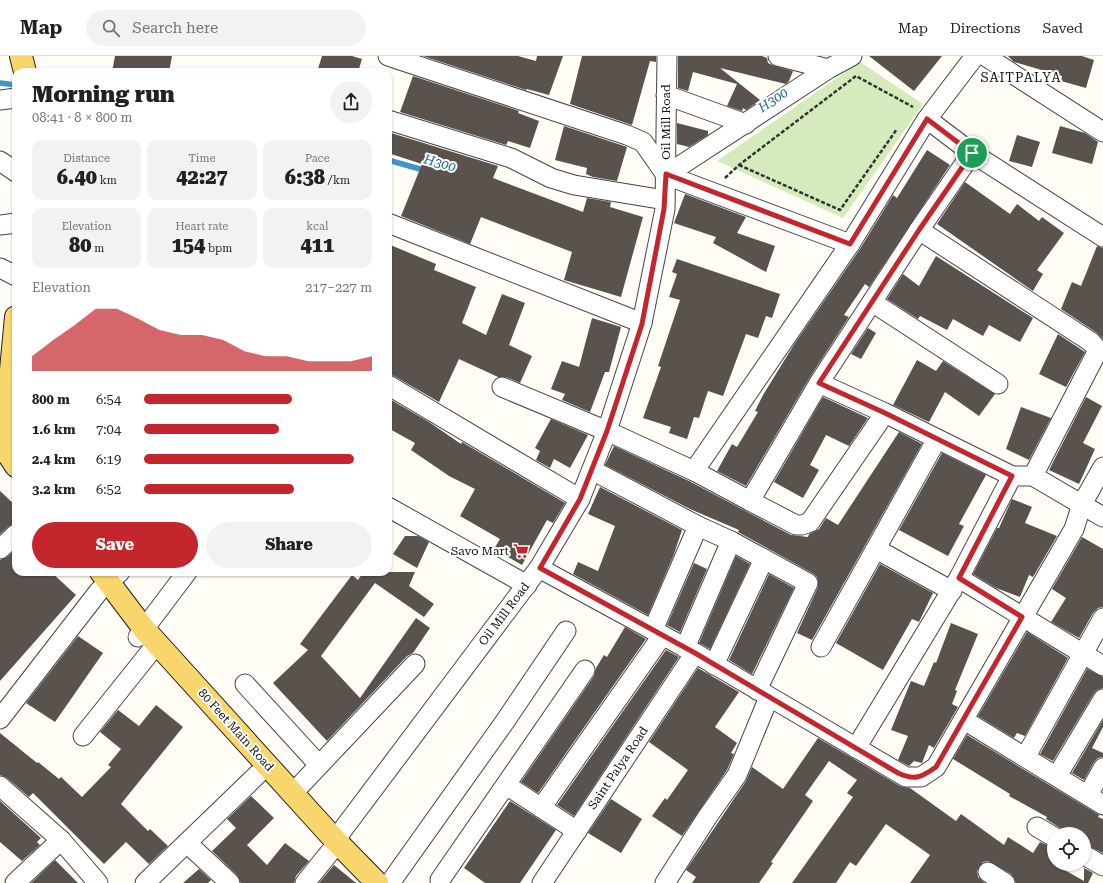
<!DOCTYPE html>
<html lang="en">
<head>
<meta charset="utf-8">
<style>
	body { margin:0; font-family:"Roboto Serif",serif; background:#f2f2f2; color:#202124; height:100vh; display:flex; flex-direction:column; font-size:15px; white-space:nowrap }
	* { box-sizing:border-box; margin:0 }
	p { font-size:13px; color:#757577 }
	.icon { flex:none; width:22px; height:22px; fill:none; stroke:currentColor; stroke-width:2; stroke-linecap:round; stroke-linejoin:round }
	.map { position:relative; flex:1; overflow:hidden }
	.drawer { position:absolute; left:12px; top:12px; width:380px; height:508px; display:flex; flex-direction:column; background:#fff; border-radius:12px; box-shadow:0 1px 3px #0004 }
	.drawer>* { flex:none }
	.fabs { position:absolute; left:1047px; top:771px; display:grid; gap:8px }
	.fabs a { display:grid; place-items:center; width:44px; height:44px; border-radius:50%; background:#fff; box-shadow:0 1px 3px #0004; font-size:20px }
	.pin { position:absolute; display:grid; place-items:center; width:34px; height:34px; color:#fff; margin:-17px; border:2px solid #fff; border-radius:50%; box-shadow:0 1px 4px #0007 }
	.round { display:grid; place-items:center; flex:none; width:42px; height:42px; border-radius:21px; background:#f2f2f2 }
	.head { display:flex; align-items:center; justify-content:space-between; height:68px; padding:0 20px }
	h1 { font-size:22px; font-weight:800; line-height:30px }
	.stats { display:grid; grid-template-columns:repeat(3,1fr); gap:6px; height:68px; padding:4px 20px }
	.stats div { display:grid; align-content:center; border-radius:10px; background:#f2f2f2; text-align:center }
	.stats b { font-size:20px; font-weight:800 }
	.stats small { font-size:11px; font-weight:400 }
	.stats p { font-size:11px }
	.chart { height:112px; padding:8px 20px }
	.chart p { display:flex; justify-content:space-between }
	.chart svg { width:100%; height:72px; margin-top:4px; fill:#c4262e; opacity:.7 }
	.primary-button { display:flex; gap:8px; margin-top:auto; padding:8px 20px }
	.primary-button a { flex:1; height:46px; border-radius:24px; background:#c4262e; color:#fff; font-size:16px; font-weight:800; line-height:46px; text-align:center }
	.primary-button a+a { background:#f2f2f2; color:#202124 }
	ul { padding:0 20px; list-style:none; font-size:13px }
	li { display:grid; grid-template-columns:64px 48px 1fr; align-items:center; height:30px }
	li i { height:10px; border-radius:5px; background:#c4262e }
	header { display:flex; align-items:center; gap:24px; box-sizing:border-box; height:56px; padding:0 20px; background:#fff; border-bottom:1px solid #e0e0e0 }
	header strong { font-size:19px }
	nav { display:flex; gap:22px; margin-inline-start:auto; font-size:14px }
	.search { width:280px; height:36px; background:#f2f2f2; display:flex; align-items:center; gap:10px; box-sizing:border-box; padding:0 14px; border-radius:22px; color:#757577; font-size:15px }
	.map>svg:first-child { display:block }
	.green { fill:#d5ebbd }
	.lines { fill:none; stroke-linecap:round; stroke-linejoin:round }
	.stream { stroke:#3f96cf; stroke-width:5.5 }
	.building { fill:#5a524d }
	.minor-casing { stroke:#444; stroke-width:21 }
	.major-casing { stroke:#222; stroke-width:24 }
	.path { stroke:#333; stroke-width:2.5; stroke-dasharray:4 2; stroke-linecap:butt }
	.minor { stroke:#fff; stroke-width:19 }
	.major { stroke:#f9d66b; stroke-width:22 }
	.route-casing { stroke:#fff; stroke-width:8 }
	.route { stroke:#c4262e; stroke-width:5 }
	.labels { text-anchor:middle; dominant-baseline:central; stroke-width:4; stroke-linejoin:round; paint-order:stroke }
	.street-label { font-size:12px; fill:#111; stroke:#fff }
	.poi-label { font-size:12px; fill:#111; stroke:#fff; text-anchor:end }
	.neighbourhood-label { font-size:13px; letter-spacing:1px; fill:#111; stroke:#fff }
	.water-label { font-size:13px; font-style:italic; fill:#1768a6; stroke:#fff }
</style>
</head>
<body>
<header>
<strong>Map</strong>
<div class="search"><svg class="icon" aria-label="search" viewBox="0 0 24 24"><circle cx="10" cy="10" r="6"/><path d="M15 15l6 6"/></svg>Search here</div>
<nav><a>Map</a><a>Directions</a><a>Saved</a></nav>
</header>
<div class="map">
<svg width="1103" height="827" viewBox="0 0 1103 827">
	<rect width="100%" height="100%" fill="#fffdf5"/>
	<!-- green -->
	<polygon class="green" points="860,6 923,48 843,162 717,105"/>
	<g class="lines">
		<!-- stream -->
		<g class="stream">
			<polyline points="0,27 16,29"/>
			<polyline points="388,104 427,115"/>
		</g>
	</g>
	<!-- building -->
	<g class="building">
		<polygon points="115,0 172,0 169,16 112,16"/>
		<polygon points="322,0 352,0 362,3 358,16 317,16"/>
		<polygon points="423,0 518,0 536,5 537,0 563,0 549,39 527,33 526,34"/>
		<polygon points="582,0 656,0 656,6 650,5 632,69 570,48"/>
		<polygon points="678,0 762,0 767,2 768,7 775,10 793,15 789,25 786,28 720,12 760,44 746,54 743,52 742,55 727,50 737,28 693,16 688,35 678,32"/>
		<polygon points="869,0 942,0 914,35"/>
		<polygon points="1008,0 1082,0 1094,4 1086,32 1061,25 1062,20 1014,6"/>
		<polygon points="413,20 519,55 518,57 539,65 530,92 508,85 506,89 400,56"/>
		<polygon points="677,67 708,75 708,79 689,91 677,88"/>
		<polygon points="564,70 627,91 617,125 593,121 586,118 587,112 555,104"/>
		<polygon points="1060,70 1085,77 1098,86 1092,108 1052,97"/>
		<polygon points="388,76 498,110 493,122 583,156 587,142 611,146 610,151 643,161 621,241 564,224 572,196 481,161 470,188 401,160 422,108 388,97"/>
		<polygon points="1017,79 1040,86 1032,111 1009,105"/>
		<polygon points="927,94 950,109 869,231 865,228 844,259 849,261 810,321 746,430 717,415 732,388 737,391 758,356 755,355 763,339 795,287 860,193 893,139 897,142"/>
		<polygon points="965,126 1010,158 1017,148 1039,165 1042,161 1064,177 1037,214 1043,218 1033,235 937,168"/>
		<polygon points="685,138 746,161 737,177 775,190 766,216 713,187 716,181 674,167"/>
		<polygon points="388,188 436,208 434,214 476,231 462,267 486,279 502,238 525,247 509,289 532,300 520,327 506,321 498,321 459,303 439,346 394,320 388,318"/>
		<polygon points="1097,190 1103,192 1103,283 1097,277 1061,253 1072,226 1081,230"/>
		<polygon points="936,200 1033,262 1020,286 989,269 983,280 953,263 947,274 920,260 918,263 887,243 903,218 919,230"/>
		<polygon points="677,203 780,238 772,262 766,260 758,282 746,278 723,340 708,335 699,362 694,361 687,383 669,377 671,371 643,362 661,311 658,310 680,244 669,241 677,218 672,216"/>
		<polygon points="592,262 621,271 609,316 605,316 590,356 562,344 565,338 551,333 562,305 579,311"/>
		<polygon points="868,272 876,277 861,303 851,298"/>
		<polygon points="1058,278 1085,296 1066,331 1039,318"/>
		<polygon points="917,304 936,315 943,305 995,338 979,360 945,336 929,366 893,349"/>
		<polygon points="823,341 868,362 849,390 826,379 810,409 819,414 803,442 774,426"/>
		<polygon points="1086,341 1102,350 1083,387 1095,393 1079,428 1049,414"/>
		<polygon points="388,342 429,366 461,388 462,386 565,447 553,467 547,464 522,509 494,493 500,483 460,460 475,433 449,420 411,394 415,387 388,372"/>
		<polygon points="1021,351 1051,362 1029,404 1006,393"/>
		<polygon points="551,363 588,379 570,412 554,403 550,412 536,404 540,395 535,392"/>
		<polygon points="899,376 922,388 812,584 797,577 818,531 817,521 814,518 738,476 739,474 690,453 605,409 614,390 689,425 791,479 808,481 809,478 819,473 826,462 838,469"/>
		<polygon points="942,397 986,419 959,468 964,470 948,500 899,474"/>
		<polygon points="600,431 682,474 674,498 648,559 573,518 578,506 598,515 615,470 588,458"/>
		<polygon points="0,435 16,450 16,467 9,470 0,478"/>
		<polygon points="1012,443 1032,451 1025,467 1057,480 1033,521 1029,519 1020,541 996,532 973,518 997,472 999,472"/>
		<polygon points="405,480 418,480 429,486 417,512 393,498"/>
		<polygon points="1082,481 1103,493 1103,551 1098,552 1093,557 1079,582 1051,566 1066,542 1052,533"/>
		<polygon points="16,493 16,516 51,516 76,539 0,625 0,504 7,501"/>
		<polygon points="736,500 750,508 710,593 699,587"/>
		<polygon points="694,507 707,513 680,576 667,569"/>
		<polygon points="880,508 933,537 919,566 912,563 883,614 836,587"/>
		<polygon points="359,516 415,516 409,530 434,548 424,561 375,527 321,600 360,642 416,562 430,572 413,597 407,600 327,685 273,627 308,594 300,588 352,519 358,524 362,518"/>
		<polygon points="769,518 794,532 752,618 729,604"/>
		<polygon points="951,567 978,578 955,634 957,635 952,648 958,651 934,692 929,689 922,707 914,705 909,710 898,704 908,680 891,674 911,625 924,630 934,606 936,607"/>
		<polygon points="625,571 646,583 538,737 521,726 594,620 596,612 604,599 607,601"/>
		<polygon points="1027,576 1068,602 1025,680 1017,677 1014,682 978,660"/>
		<polygon points="78,580 103,597 55,666 26,647"/>
		<polygon points="666,594 679,601 574,760 557,749"/>
		<polygon points="698,612 739,636 715,671 737,687 731,697 734,698 727,714 682,780 652,760 665,742 667,744 688,714 649,686"/>
		<polygon points="1087,613 1103,621 1103,632 1097,634 1094,637 1053,705 1040,698"/>
		<polygon points="156,649 183,671 121,748 148,775 150,773 168,790 149,808 126,786 104,808 33,737 29,741 7,722 0,719 0,677 37,707 38,706 59,723 61,721 82,741 111,711 108,709 121,693 100,676 118,654 139,670"/>
		<polygon points="1103,664 1103,671 1092,692 1103,697 1103,701 1098,702 1094,706 1084,724 1072,717"/>
		<polygon points="967,679 1099,759 1098,761 1103,763 1103,797 1084,788 1084,778 1064,778 1060,772 1046,763 1047,761 1009,740 1010,738 953,703"/>
		<polygon points="818,682 900,730 910,732 956,765 961,758 1004,789 1008,781 1033,797 1040,786 1054,792 1054,808 1084,825 1084,812 1093,817 1088,827 1016,827 1011,818 988,805 983,806 977,815 978,821 985,827 910,827 930,799 886,768 856,810 850,806 836,827 792,827 853,741 847,737 857,724 829,705 805,739 813,745 771,806 773,807 759,827 692,827 696,821 686,814 746,725 752,711 783,733"/>
		<polygon points="251,740 274,762 247,789 267,809 285,787 309,805 296,820 294,827 241,827 237,819 212,795 236,772 227,763"/>
		<polygon points="611,743 642,763 621,797 588,777"/>
		<polygon points="0,745 41,782 37,786 40,789 22,805 0,786"/>
		<polygon points="510,745 556,774 520,827 485,827 464,812"/>
		<polygon points="55,804 78,827 31,827"/>
		<polygon points="334,809 356,827 319,827"/>
		<polygon points="199,813 211,824 208,827 183,827"/>
	</g>
	<g class="lines">
		<defs>
			<g id="minor">
				<polyline points="388,0 627,79 643,86 666,119 850,188 927,63 975,0"/>
				<polyline points="778,0 828,13"/>
				<polyline points="985,0 1103,76"/>
				<polyline points="666,39 746,68"/>
				<polyline points="0,44 16,42"/>
				<polyline points="927,63 972,97 1103,181"/>
				<polyline points="388,64 511,102 551,122 574,129 665,144"/>
				<polyline points="972,97 919,174 1091,286 1098,294 1033,420"/>
				<polyline points="0,105 16,116"/>
				<polyline points="666,119 828,13 852,0"/>
				<polyline points="388,167 642,267"/>
				<polyline points="0,169 16,167"/>
				<polyline points="0,212 16,220"/>
				<polyline points="872,246 998,328"/>
				<polyline points="819,327 919,174"/>
				<polyline points="388,329 580,443"/>
				<polyline points="502,331 607,375 694,415 850,188"/>
				<polyline points="592,414 698,470"/>
				<polyline points="694,415 750,445 819,327 885,357 1012,420"/>
				<polyline points="750,445 796,469 802,469 810,466 885,357"/>
				<polyline points="388,451 527,529"/>
				<polyline points="0,493 16,478"/>
				<polyline points="876,493 952,535"/>
				<polyline points="539,512 695,597"/>
				<polyline points="959,522 1103,610"/>
				<polyline points="653,574 698,470 731,485 808,527 757,634"/>
				<polyline points="138,581 187,516"/>
				<polyline points="821,591 937,383"/>
				<polyline points="685,592 731,485"/>
				<polyline points="714,609 764,503"/>
				<polyline points="245,628 319,709"/>
				<polyline points="0,663 99,535 120,516"/>
				<polyline points="964,664 1103,749"/>
				<polyline points="83,680 151,595"/>
				<polyline points="856,692 959,522 1012,420 1033,420 1103,461"/>
				<polyline points="1026,700 1103,562"/>
				<polyline points="1057,720 1103,643"/>
				<polyline points="506,729 577,775"/>
				<polyline points="0,730 61,784 98,827"/>
				<polyline points="293,737 415,608"/>
				<polyline points="1088,739 1103,712"/>
				<polyline points="541,752 662,580"/>
				<polyline points="1037,771 1054,781"/>
				<polyline points="335,784 539,512 580,443 607,375 642,267 665,153 667,0"/>
				<polyline points="187,787 230,827"/>
				<polyline points="1084,799 1103,810"/>
				<polyline points="988,816 1005,827"/>
				<polyline points="440,824 585,614"/>
				<polyline points="15,827 61,784"/>
				<polyline points="145,827 258,718"/>
				<polyline points="305,827 330,796"/>
				<polyline points="390,827 506,664 566,575"/>
				<polyline points="542,827 695,597 906,721 921,721 936,711 1074,473 1082,448 1103,411"/>
				<polyline points="665,827 708,760 737,719 769,641"/>
			</g>
			<g id="major">
				<polyline points="21,0 25,16"/>
				<polyline points="0,363 16,387"/>
				<polyline points="0,365 11,314 16,261"/>
				<polyline points="0,386 16,410"/>
				<polyline points="101,516 144,573 335,784 377,827"/>
			</g>
		</defs>
		<!-- minor casing -->
		<use href="#minor" class="minor-casing"/>
		<!-- major casing -->
		<use href="#major" class="major-casing"/>
		<!-- path -->
		<g class="path">
			<polyline points="739,109 840,154 897,73"/>
			<polyline points="725,122 739,109 856,20 913,51"/>
		</g>
		<!-- minor -->
		<use href="#minor" class="minor"/>
		<!-- major -->
		<use href="#major" class="major"/>
	</g>
	<g class="lines">
		<defs>
			<path id="route" d="M927 63 972 97 919 174 819 327 885 357 1012 420 959 522 1022 561 936 711C922 721 915 725 898 717L695 597 540 512 580 443 607 375 642 268 664 153 666 118 850 188Z"/>
		</defs>
		<!-- route casing -->
		<use href="#route" class="route-casing"/>
		<!-- route -->
		<use href="#route" class="route"/>
	</g>
	<!-- icons -->
	<defs>
		<symbol id="supermarket-bare" viewBox="-9 -9 18 18"><path d="M-6-5.5h2.5l.6 2H6L4.5 2H-2.5L-4.4-4H-6ZM-1.5 3.2a1.3 1.3 0 1 0 .1 0ZM3 3.2a1.3 1.3 0 1 0 .1 0Z" fill="#c4262e" stroke="#fff" stroke-width="2.5" paint-order="stroke"/></symbol>
	</defs>
	<g fill-rule="evenodd">
		<use href="#supermarket-bare" x="510" y="484" width="22" height="22"/>
	</g>
	<g class="labels">
		<!-- street labels -->
		<g class="street-label">
			<text transform="translate(666 66) rotate(-90)">Oil Mill Road</text>
			<text transform="translate(504 558) rotate(-53)">Oil Mill Road</text>
			<text transform="translate(236 674) rotate(48)">80 Feet Main Road</text>
			<text transform="translate(618 712) rotate(-56)">Saint Palya Road</text>
		</g>
		<!-- poi labels -->
		<g class="poi-label">
			<text x="509" y="495">Savo Mart</text>
		</g>
		<!-- neighbourhood labels -->
		<g class="neighbourhood-label">
			<text x="1021" y="21">SAITPALYA</text>
		</g>
		<!-- water labels -->
		<g class="water-label">
			<text transform="translate(773 44) rotate(-34)">H300</text>
			<text transform="translate(440 107) rotate(15)">H300</text>
		</g>
	</g>
</svg>
<div class="fabs">
<a><svg class="icon" aria-label="locate" viewBox="0 0 24 24"><circle cx="12" cy="12" r="6"/><path d="M12 2v4M12 18v4M2 12h4M18 12h4"/></svg></a>
</div>
<div class="pin" style="left:972px;top:97px;background:#1e9e55"><svg class="icon" aria-label="arrive" viewBox="0 0 24 24"><path d="M6 21V4h12l-3 4 3 4H6"/></svg></div>
<section class="drawer">
<div class="head"><div><h1>Morning run</h1><p>08:41 · 8 × 800 m</p></div><a class="round"><svg class="icon" aria-label="share" viewBox="0 0 24 24"><path d="M12 15V3M7 8l5-5 5 5M5 13v7h14v-7"/></svg></a></div>
<div class="stats">
<div><p>Distance</p><b>6.40<small> km</small></b></div>
<div><p>Time</p><b>42:27</b></div>
<div><p>Pace</p><b>6:38<small> /km</small></b></div>
</div>
<div class="stats">
<div><p>Elevation</p><b>80<small> m</small></b></div>
<div><p>Heart rate</p><b>154<small> bpm</small></b></div>
<div><p>kcal</p><b>411</b></div>
</div>
<div class="chart"><p><span>Elevation</span>217–227 m</p>
<svg viewBox="0 0 160 44" preserveAspectRatio="none"><path d="M0 44V35L10 25L20 16L30 6L40 6L50 12L60 19L70 22L80 22L90 25L100 32L110 35L120 35L130 38L140 38L150 38L160 35V44z"/></svg>
</div>
<ul>
<li><b>800 m</b>6:54<i style="width:65%"></i></li>
<li><b>1.6 km</b>7:04<i style="width:59%"></i></li>
<li><b>2.4 km</b>6:19<i style="width:92%"></i></li>
<li><b>3.2 km</b>6:52<i style="width:66%"></i></li>
</ul>
<div class="primary-button"><a>Save</a><a>Share</a></div>
</section>
</div>
</body>
</html>
